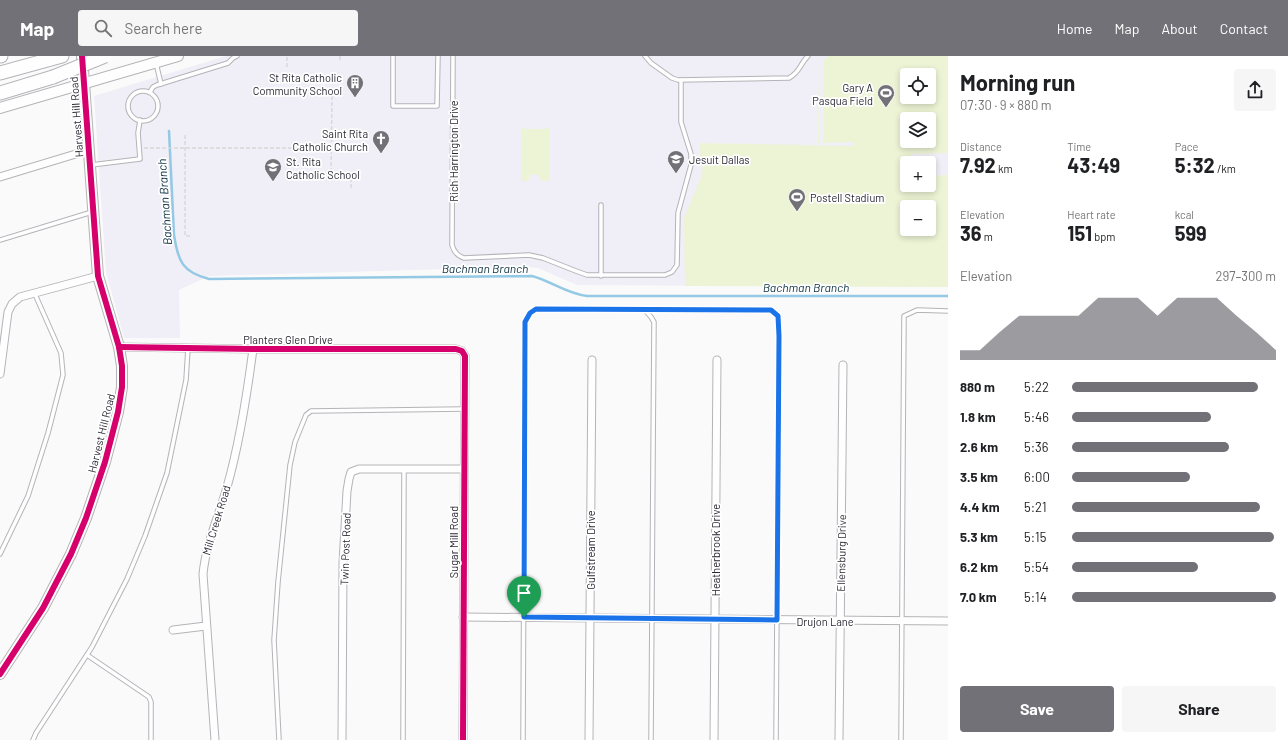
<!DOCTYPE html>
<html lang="en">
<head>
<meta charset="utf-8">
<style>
	body { margin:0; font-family:Barlow,sans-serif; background:#f6f6f6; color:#202124; height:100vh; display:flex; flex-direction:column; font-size:15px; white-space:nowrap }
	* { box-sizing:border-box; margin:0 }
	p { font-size:13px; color:#757577 }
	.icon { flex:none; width:22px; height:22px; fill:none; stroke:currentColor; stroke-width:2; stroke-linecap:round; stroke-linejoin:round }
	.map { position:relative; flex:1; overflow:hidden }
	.panel { display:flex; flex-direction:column; background:#fff; width:340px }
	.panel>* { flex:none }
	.controls { position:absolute; left:900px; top:12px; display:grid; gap:8px }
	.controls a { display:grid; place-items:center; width:36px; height:36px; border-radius:4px; background:#fff; box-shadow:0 2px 6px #0003; font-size:20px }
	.pin { position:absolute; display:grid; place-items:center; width:34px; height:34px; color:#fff; margin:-41px -17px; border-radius:50% 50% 50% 0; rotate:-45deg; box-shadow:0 0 4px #0007 }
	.pin .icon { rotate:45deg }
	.round { display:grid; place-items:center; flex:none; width:42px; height:42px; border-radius:4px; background:#f6f6f6 }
	.head { display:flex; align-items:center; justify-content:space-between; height:68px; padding:0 12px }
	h1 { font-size:22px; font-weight:700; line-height:30px }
	.stats { display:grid; grid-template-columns:repeat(3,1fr); gap:6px; height:68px; padding:4px 12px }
	.stats div { display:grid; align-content:center }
	.stats b { font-size:20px; font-weight:700 }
	.stats small { font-size:11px; font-weight:400 }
	.stats p { font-size:11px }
	.chart { height:112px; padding:8px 12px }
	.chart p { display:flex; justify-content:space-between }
	.chart svg { width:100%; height:72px; margin-top:4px; fill:#737178; opacity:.7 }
	.primary-button { display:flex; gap:8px; margin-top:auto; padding:8px 12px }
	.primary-button a { flex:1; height:46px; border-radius:4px; background:#737178; color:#fff; font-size:16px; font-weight:700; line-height:46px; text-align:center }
	.primary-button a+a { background:#f6f6f6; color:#202124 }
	ul { padding:0 12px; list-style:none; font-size:13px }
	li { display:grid; grid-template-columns:64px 48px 1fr; align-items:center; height:30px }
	li i { height:10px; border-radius:5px; background:#737178 }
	header { display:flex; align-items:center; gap:24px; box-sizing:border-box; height:56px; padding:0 20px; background:#737178; color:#fff }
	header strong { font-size:19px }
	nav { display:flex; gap:22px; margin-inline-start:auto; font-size:14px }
	.search { width:280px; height:36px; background:#f6f6f6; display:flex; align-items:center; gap:10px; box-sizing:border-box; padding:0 14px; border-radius:4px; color:#757577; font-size:15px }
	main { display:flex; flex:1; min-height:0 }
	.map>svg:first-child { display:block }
	.built { fill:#f0eef6; fill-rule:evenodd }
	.green { fill:#edf4d5; fill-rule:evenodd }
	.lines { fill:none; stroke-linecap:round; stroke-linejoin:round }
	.stream { stroke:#93c9e4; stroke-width:2.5 }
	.lane-casing { stroke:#b5b3b8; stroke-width:5.5 }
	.street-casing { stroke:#b5b3b8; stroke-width:9 }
	.secondary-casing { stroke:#b5b3b8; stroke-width:12 }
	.highway-casing { stroke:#b5b3b8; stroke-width:15 }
	.path { stroke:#d8d8d8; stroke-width:1.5; stroke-dasharray:4 2; stroke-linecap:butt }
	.lane { stroke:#fefefe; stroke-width:3.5 }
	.street { stroke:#fefefe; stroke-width:7 }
	.secondary { stroke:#fefefe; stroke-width:10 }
	.highway { stroke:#fefefe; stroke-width:13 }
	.highway-bridge-casing { stroke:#b5b3b8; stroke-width:15; stroke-linecap:butt }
	.highway-bridge { stroke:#fefefe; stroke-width:13 }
	.cycleway-casing { stroke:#fff; stroke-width:8 }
	.cycleway { stroke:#d6006c; stroke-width:6 }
	.route-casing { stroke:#fff; stroke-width:8 }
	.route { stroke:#1a73e8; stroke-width:5 }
	.labels { text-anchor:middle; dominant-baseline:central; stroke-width:3.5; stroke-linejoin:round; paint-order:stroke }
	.poi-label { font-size:11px; fill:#2a2732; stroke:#fff; text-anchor:end }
	.street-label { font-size:11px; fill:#2a2732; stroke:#fff }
	.water-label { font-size:12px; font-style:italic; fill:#0c3041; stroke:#fff }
</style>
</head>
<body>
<header>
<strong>Map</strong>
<div class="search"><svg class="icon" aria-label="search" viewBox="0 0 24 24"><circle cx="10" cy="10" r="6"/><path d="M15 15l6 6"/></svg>Search here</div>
<nav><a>Home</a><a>Map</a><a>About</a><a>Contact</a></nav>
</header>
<main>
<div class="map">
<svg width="948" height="684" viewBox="0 0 948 684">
	<rect width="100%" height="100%" fill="#fafafa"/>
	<!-- built -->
	<path class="built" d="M226 0H948V231L577 229 538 212 518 210 493 213H446L209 220 179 234 180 282H124L106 216 94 40ZM907 19H929V41H907ZM907 63H929V85H907ZM907 107H929V129H907ZM907 151H929V173H907Z"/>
	<!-- green -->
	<g class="green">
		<path d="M821 0 818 3 819 86H824V4L828 0H948V97L912 98V100H916L917 107H907V129H929V110H931V120L948 119V231L685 230 684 162 702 119 703 102H700V87L853 90V86L818 87V3ZM907 19H929V41H907ZM907 63H929V85H907ZM907 151H929V173H907Z"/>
		<polygon points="521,72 524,72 524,73 545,73 546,72 549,72 549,125 540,124 539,120 536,118 530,119 528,125 521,125"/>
	</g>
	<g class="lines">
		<!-- stream -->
		<path class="stream" d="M169 75 174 179C178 205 182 216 209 223L532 220C551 225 567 238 587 240H948"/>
		<defs>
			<g id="lane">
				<polyline points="393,0 393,50 437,50 438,0"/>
				<path d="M453 0 452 189C454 196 457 200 464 202L529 199 543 202 576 215 587 219H665L672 216 677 209 678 157 691 109V98L681 66V24"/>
				<path d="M645 0 651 7 672 22 678 24 789 22C801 15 799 9 808 0"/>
				<polyline points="156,7 161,28"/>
				<circle cx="143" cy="50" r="15"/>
				<polyline points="150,36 153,31 157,29 228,7 233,2 237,0"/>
				<polyline points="91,109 140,103 138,77 140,64"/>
				<polyline points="601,149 601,220"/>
				<polyline points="0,184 92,156"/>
				<polyline points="645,254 651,261 654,266 651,684"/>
				<polyline points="0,498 28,440 48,377 63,319 61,297 34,236"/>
				<polyline points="87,599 149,641 151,646 151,684"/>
				<polyline points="33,684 36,677 92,591 127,523 145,480 167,417 186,324 188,292"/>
				<polyline points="279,684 274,584 278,526 290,409 295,386 306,359 311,355 464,353"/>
				<polyline points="403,684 404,413"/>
				<polyline points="523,684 525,266 530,257 537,253 771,255 778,260 779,280 776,684"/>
				<polyline points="901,684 904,260 917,254 948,255"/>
			</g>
			<g id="street">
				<polyline points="0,121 79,97 89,96"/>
				<polyline points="119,291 253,293 456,293 462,295 465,300 463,684"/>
				<polyline points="0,318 8,256 12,248 20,241 98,220"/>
				<polyline points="463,561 948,565"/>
				<polyline points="173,574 206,570"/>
				<path d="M215 684 203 518C206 487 219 460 227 431 240 386 247 339 253 293"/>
				<polyline points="342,684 343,507 347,435 349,423 351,416 359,413 464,413"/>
				<polyline points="589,684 592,304"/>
				<polyline points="714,684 717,304"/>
				<polyline points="839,684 843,309"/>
			</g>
			<g id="secondary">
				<polyline points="0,52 178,0"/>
				<polyline points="0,618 43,552 71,498 86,462 105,406 118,356 122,331 122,310 119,291 98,220 82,0"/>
			</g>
			<g id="highway">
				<polyline points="0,0 1,0"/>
				<polyline points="0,17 62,0"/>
				<polyline points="0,37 53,21"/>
			</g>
		</defs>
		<!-- lane casing -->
		<use href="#lane" class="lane-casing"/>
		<!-- street casing -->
		<use href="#street" class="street-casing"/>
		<!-- secondary casing -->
		<use href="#secondary" class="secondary-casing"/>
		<!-- highway casing -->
		<use href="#highway" class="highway-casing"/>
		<!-- path -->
		<g class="path">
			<polyline points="340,0 340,6"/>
			<polyline points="287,11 287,0"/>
			<polyline points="332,40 331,118 351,118 351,133"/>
			<polyline points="185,79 185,180 191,180"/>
			<polyline points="144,92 344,92"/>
			<polyline points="294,118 331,118"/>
		</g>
		<!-- lane -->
		<use href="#lane" class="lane"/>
		<!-- street -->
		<use href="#street" class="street"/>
		<!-- secondary -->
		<use href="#secondary" class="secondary"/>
		<!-- highway -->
		<use href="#highway" class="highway"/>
		<defs>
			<polyline id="highway-bridge" points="53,21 105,0"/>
		</defs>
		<!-- highway-bridge casing -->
		<use href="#highway-bridge" class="highway-bridge-casing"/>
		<!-- highway-bridge -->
		<use href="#highway-bridge" class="highway-bridge"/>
		<defs>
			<g id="cycleway">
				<polyline points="119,291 253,293 456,293 462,295 465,300 463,684"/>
				<polyline points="0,618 43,552 71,498 86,462 105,406 118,356 122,331 122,310 119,291 98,220 82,0"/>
			</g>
		</defs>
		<!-- cycleway casing -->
		<use href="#cycleway" class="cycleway-casing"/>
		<!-- cycleway -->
		<use href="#cycleway" class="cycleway"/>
	</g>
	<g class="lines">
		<defs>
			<polygon id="route" points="536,253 771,254 778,260 779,280 777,564 524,561 525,266 530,257"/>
		</defs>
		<!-- route casing -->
		<use href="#route" class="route-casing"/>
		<!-- route -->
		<use href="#route" class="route"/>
	</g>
	<!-- icons -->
	<defs>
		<symbol id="building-pin" viewBox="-11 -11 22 30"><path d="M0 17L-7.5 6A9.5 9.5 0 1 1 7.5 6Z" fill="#737178" stroke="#fff"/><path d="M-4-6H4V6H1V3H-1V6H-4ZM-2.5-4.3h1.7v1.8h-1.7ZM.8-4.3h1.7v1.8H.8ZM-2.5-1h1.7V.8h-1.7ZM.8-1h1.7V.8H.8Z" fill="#fff"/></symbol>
		<symbol id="stadium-pin" viewBox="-11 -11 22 30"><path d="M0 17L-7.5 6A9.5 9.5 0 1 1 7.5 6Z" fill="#737178" stroke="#fff"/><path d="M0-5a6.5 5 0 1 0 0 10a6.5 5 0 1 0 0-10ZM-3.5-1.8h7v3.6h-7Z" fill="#fff"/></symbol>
		<symbol id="church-pin" viewBox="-11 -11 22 30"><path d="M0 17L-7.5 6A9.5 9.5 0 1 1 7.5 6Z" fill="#737178" stroke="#fff"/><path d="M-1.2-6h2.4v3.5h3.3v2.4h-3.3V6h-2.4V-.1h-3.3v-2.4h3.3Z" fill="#fff"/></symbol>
		<symbol id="school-pin" viewBox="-11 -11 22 30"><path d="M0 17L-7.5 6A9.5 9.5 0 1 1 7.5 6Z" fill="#737178" stroke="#fff"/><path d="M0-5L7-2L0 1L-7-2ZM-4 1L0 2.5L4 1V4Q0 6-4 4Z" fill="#fff"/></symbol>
	</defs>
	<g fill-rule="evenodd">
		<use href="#building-pin" x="345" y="17" width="20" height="27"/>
		<use href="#stadium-pin" x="876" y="27" width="20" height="27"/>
		<use href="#church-pin" x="371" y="73" width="20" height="27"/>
		<use href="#school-pin" x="666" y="93" width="20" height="27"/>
		<use href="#school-pin" x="263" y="101" width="20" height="27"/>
		<use href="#stadium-pin" x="787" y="131" width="20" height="27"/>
	</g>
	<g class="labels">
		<!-- poi labels -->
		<g class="poi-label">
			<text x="342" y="21">St Rita Catholic<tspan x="342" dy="13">Community School</tspan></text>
			<text x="873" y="31">Gary A<tspan x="873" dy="13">Pasqua Field</tspan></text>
			<text x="368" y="77">Saint Rita<tspan x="368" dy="13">Catholic Church</tspan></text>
			<text x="689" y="103" text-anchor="start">Jesuit Dallas</text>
			<text x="286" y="105" text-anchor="start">St. Rita<tspan x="286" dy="13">Catholic School</tspan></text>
			<text x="810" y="141" text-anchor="start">Postell Stadium</text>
		</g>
		<!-- street labels -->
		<g class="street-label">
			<text transform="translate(76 61) rotate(-94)">Harvest Hill Road</text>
			<text transform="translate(453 95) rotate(-90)">Rich Harrington Drive</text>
			<text x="288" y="283">Planters Glen Drive</text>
			<text transform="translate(101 377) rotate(-76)">Harvest Hill Road</text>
			<text transform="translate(216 464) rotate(-73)">Mill Creek Road</text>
			<text transform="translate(453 486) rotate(-90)">Sugar Mill Road</text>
			<text transform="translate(345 493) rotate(-88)">Twin Post Road</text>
			<text transform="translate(590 494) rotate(-90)">Gulfstream Drive</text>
			<text transform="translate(715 494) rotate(-90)">Heatherbrook Drive</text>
			<text transform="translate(841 497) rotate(-89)">Ellensburg Drive</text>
			<text x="825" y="565">Drujon Lane</text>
		</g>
		<!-- water labels -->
		<g class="water-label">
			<text transform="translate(164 146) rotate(-94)">Bachman Branch</text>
			<text x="485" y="212">Bachman Branch</text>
			<text x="806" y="231">Bachman Branch</text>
		</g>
	</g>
</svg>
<div class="controls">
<a><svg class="icon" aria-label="locate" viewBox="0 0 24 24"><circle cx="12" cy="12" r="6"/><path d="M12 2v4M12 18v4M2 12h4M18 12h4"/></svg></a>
<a><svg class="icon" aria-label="layers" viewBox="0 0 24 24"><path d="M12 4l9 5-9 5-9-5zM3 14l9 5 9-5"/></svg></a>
<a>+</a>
<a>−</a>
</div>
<div class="pin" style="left:524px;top:561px;background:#1e9e55"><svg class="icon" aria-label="arrive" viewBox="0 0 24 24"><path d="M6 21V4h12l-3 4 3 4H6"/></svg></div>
</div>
<section class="panel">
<div class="head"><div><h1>Morning run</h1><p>07:30 · 9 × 880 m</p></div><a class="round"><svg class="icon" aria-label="share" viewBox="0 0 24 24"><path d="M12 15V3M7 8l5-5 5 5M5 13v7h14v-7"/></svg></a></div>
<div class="stats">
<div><p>Distance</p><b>7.92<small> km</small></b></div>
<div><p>Time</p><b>43:49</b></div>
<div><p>Pace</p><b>5:32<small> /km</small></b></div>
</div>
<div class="stats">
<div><p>Elevation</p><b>36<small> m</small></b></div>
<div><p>Heart rate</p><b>151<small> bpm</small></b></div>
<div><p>kcal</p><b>599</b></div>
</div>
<div class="chart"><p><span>Elevation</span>297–300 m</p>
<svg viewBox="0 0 160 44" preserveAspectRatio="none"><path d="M0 44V38L10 38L20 27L30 17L40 17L50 17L60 17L70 6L80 6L90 6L100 17L110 6L120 6L130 6L140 17L150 27L160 38V44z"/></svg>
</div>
<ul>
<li><b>880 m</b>5:22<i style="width:91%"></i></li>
<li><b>1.8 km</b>5:46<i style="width:68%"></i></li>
<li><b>2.6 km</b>5:36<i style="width:77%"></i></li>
<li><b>3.5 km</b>6:00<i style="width:58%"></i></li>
<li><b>4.4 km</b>5:21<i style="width:92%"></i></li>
<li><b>5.3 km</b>5:15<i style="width:99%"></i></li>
<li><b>6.2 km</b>5:54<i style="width:62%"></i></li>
<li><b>7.0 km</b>5:14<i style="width:100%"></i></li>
</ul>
<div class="primary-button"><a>Save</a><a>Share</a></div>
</section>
</main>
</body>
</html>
